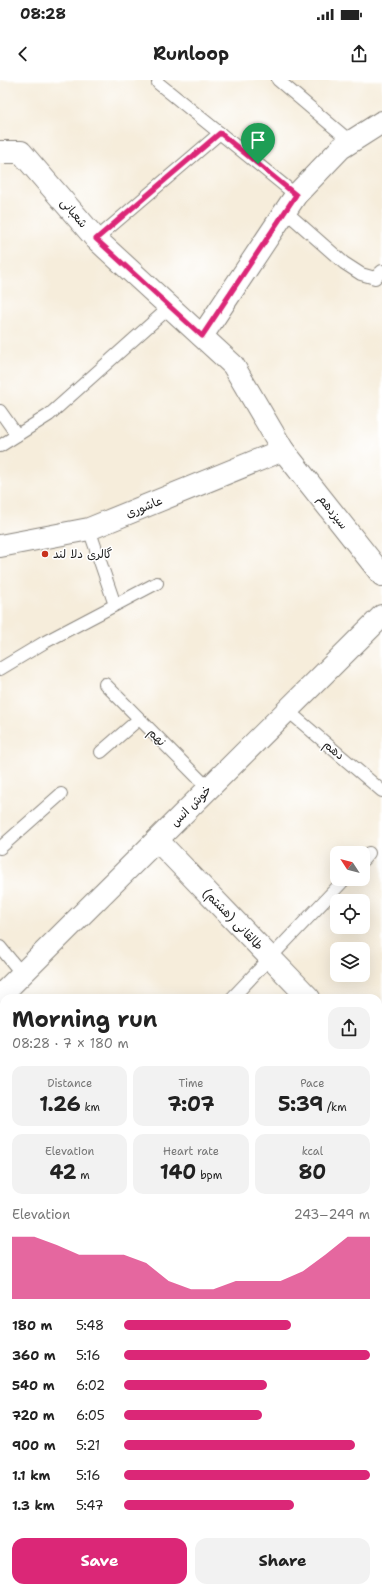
<!DOCTYPE html>
<html lang="en">
<head>
<meta charset="utf-8">
<style>
	body { margin:0; font-family:"Shantell Sans","Playpen Sans Arabic",sans-serif; background:#f2f2f2; color:#222; height:100vh; display:flex; flex-direction:column; font-size:15px; white-space:nowrap }
	* { box-sizing:border-box; margin:0 }
	p { font-size:13px; color:#767676 }
	.icon { flex:none; width:22px; height:22px; fill:none; stroke:currentColor; stroke-width:2; stroke-linecap:round; stroke-linejoin:round }
	.map { position:relative; flex:1; overflow:hidden }
	.side { position:absolute; left:0px; top:914px; width:382px; height:598px; display:flex; flex-direction:column; background:#fff; border-radius:12px 12px 0 0; box-shadow:0 4px 16px #0002 }
	.side>* { flex:none }
	.needle { width:26px; rotate:306deg }
	.buttons { position:absolute; left:330px; top:766px; display:grid; gap:8px }
	.buttons a { display:grid; place-items:center; width:40px; height:40px; border-radius:8px; background:#fff; box-shadow:0 4px 16px #0002; font-size:20px }
	.pin { position:absolute; display:grid; place-items:center; width:34px; height:34px; color:#fff; margin:-41px -17px; border-radius:50% 50% 50% 0; rotate:-45deg; box-shadow:0 0 4px #0007 }
	.pin .icon { rotate:45deg }
	.round { display:grid; place-items:center; flex:none; width:42px; height:42px; border-radius:12px; background:#f2f2f2 }
	.overview { display:flex; align-items:center; justify-content:space-between; height:68px; padding:0 12px }
	h1 { font-size:22px; font-weight:700; line-height:30px }
	.figures { display:grid; grid-template-columns:repeat(3,1fr); gap:6px; height:68px; padding:4px 12px }
	.figures div { display:grid; align-content:center; border-radius:10px; background:#f2f2f2; text-align:center }
	.figures b { font-size:20px; font-weight:700 }
	.figures small { font-size:11px; font-weight:400 }
	.figures p { font-size:11px }
	.chart { height:112px; padding:8px 12px }
	.chart p { display:flex; justify-content:space-between }
	.chart svg { width:100%; height:72px; margin-top:4px; fill:#db2777; opacity:.7 }
	.action { display:flex; gap:8px; margin-top:auto; padding:8px 12px }
	.action a { flex:1; height:46px; border-radius:12px; background:#db2777; color:#fff; font-size:16px; font-weight:700; line-height:46px; text-align:center }
	.action a+a { background:#f2f2f2; color:#222 }
	ul { padding:0 12px; list-style:none; font-size:13px }
	li { display:grid; grid-template-columns:64px 48px 1fr; align-items:center; height:30px }
	li i { height:10px; border-radius:5px; background:#db2777 }
	.status { display:flex; justify-content:space-between; align-items:center; height:28px; padding:0 20px; background:#fff; direction:ltr }
	.status svg { height:11px; fill:currentColor }
	header { display:flex; justify-content:space-between; align-items:center; height:52px; padding:0 12px; background:#fff; font-size:18px; font-weight:700 }
	.map>svg:first-child { display:block }
	.lines { fill:none; stroke-linecap:round; stroke-linejoin:round }
	.lane-casing { stroke:#89847c; stroke-width:14 }
	.street-casing { stroke:#89847c; stroke-width:24 }
	.highway-casing { stroke:#89847c; stroke-width:24 }
	.path { stroke:#89847c; stroke-width:2.5; stroke-dasharray:1 3; stroke-linecap:butt }
	.lane { stroke:#fff; stroke-width:12 }
	.street { stroke:#fff; stroke-width:22 }
	.highway { stroke:#fabe6e; stroke-width:22 }
	.route-casing { stroke:#fff; stroke-width:8 }
	.route { stroke:#db2777; stroke-width:5 }
	.poi-dot { fill:#c8321e; stroke:#fff; stroke-width:1.5 }
	.labels { text-anchor:middle; dominant-baseline:central; stroke-width:3; stroke-linejoin:round; paint-order:stroke }
	.street-label { font-size:12px; fill:#1c1c1c; stroke:#fff }
	.poi-label { font-size:12px; fill:#1c1c1c; stroke:#fff; text-anchor:start }
</style>
</head>
<body>
<div class="status"><b>08:28</b><svg viewBox="0 0 49 12"><path d="M0 12V9h3v3zM5 12V6h3v6zM10 12V3h3v9zM15 12V0h3v12zM26 1h20v11H26zM47 4h2v5h-2z"/></svg></div>
<header><svg class="icon" aria-label="back" viewBox="0 0 24 24"><path d="M15 5l-7 7 7 7"/></svg>Runloop<svg class="icon" aria-label="share" viewBox="0 0 24 24"><path d="M12 15V3M7 8l5-5 5 5M5 13v7h14v-7"/></svg></header>
<div class="map">
<svg width="382" height="1512" viewBox="0 0 382 1512">
	<rect width="100%" height="100%" fill="#fff"/>
	<filter id="ink" filterUnits="userSpaceOnUse"><feTurbulence type="fractalNoise" baseFrequency=".025" numOctaves="2"/><feDisplacementMap in="SourceGraphic" scale="8" xChannelSelector="R" yChannelSelector="G"/><feConvolveMatrix kernelMatrix="1 2 1 2 8 2 1 2 1" color-interpolation-filters="sRGB"/></filter>
	<filter id="wash" filterUnits="userSpaceOnUse"><feTurbulence type="fractalNoise" baseFrequency=".012" numOctaves="4" result="noise"/><feDisplacementMap in="SourceGraphic" scale="16" xChannelSelector="R" yChannelSelector="G"/><feGaussianBlur stdDeviation="0.9" result="paint"/><feColorMatrix in="noise" values="0 0 0 0 0 0 0 0 0 0 0 0 0 0 0 0 0 1.4 0 .05"/><feComposite in="paint" operator="in"/></filter>
	<g filter="url(#wash)">
		<rect width="100%" height="100%" fill="#f6eddb"/>
	</g>
	<g filter="url(#ink)">
		<g class="lines">
			<defs>
				<g id="lane">
					<polyline points="278,0 351,62"/>
					<polyline points="158,3 296,115"/>
					<polyline points="285,131 344,183 361,194 375,198 382,191"/>
					<polyline points="96,159 220,53"/>
					<polyline points="0,331 17,355"/>
					<polyline points="0,366 49,335 170,227"/>
					<polyline points="89,449 115,525"/>
					<polyline points="0,589 45,562 157,503"/>
					<polyline points="105,604 209,709"/>
					<polyline points="287,630 382,711"/>
					<polyline points="101,672 139,639"/>
					<polyline points="0,768 61,714"/>
					<polyline points="363,780 369,773"/>
					<polyline points="0,867 22,894"/>
					<polyline points="232,918 345,799"/>
					<polyline points="378,956 382,953"/>
					<polyline points="378,1106 382,1105"/>
					<polyline points="0,1192 4,1188"/>
				</g>
				<g id="street">
					<polyline points="0,72 21,72 96,159 233,285 283,370 382,495"/>
					<polyline points="202,256 296,115 341,68 382,42"/>
					<polyline points="0,466 89,449 283,370"/>
					<polyline points="157,760 309,918"/>
					<polyline points="0,916 382,536"/>
					<polyline points="0,988 4,992"/>
					<polyline points="378,989 382,993"/>
				</g>
				<g id="highway">
					<polyline points="378,1330 382,1329"/>
					<polyline points="0,1345 4,1345"/>
					<polyline points="378,1399 382,1399"/>
					<polyline points="0,1415 4,1414"/>
				</g>
			</defs>
			<!-- lane casing -->
			<use href="#lane" class="lane-casing"/>
			<!-- street casing -->
			<use href="#street" class="street-casing"/>
			<!-- highway casing -->
			<use href="#highway" class="highway-casing"/>
			<!-- path -->
			<g class="path">
				<polyline points="378,1423 382,1423"/>
				<polyline points="0,1442 4,1442"/>
			</g>
			<!-- lane -->
			<use href="#lane" class="lane"/>
			<!-- street -->
			<use href="#street" class="street"/>
			<!-- highway -->
			<use href="#highway" class="highway"/>
		</g>
	</g>
	<g class="lines" filter="url(#ink)">
		<defs>
			<polygon id="route" points="220,53 296,115 202,256 96,159"/>
		</defs>
		<!-- route casing -->
		<use href="#route" class="route-casing"/>
		<!-- route -->
		<use href="#route" class="route"/>
	</g>
	<!-- markers -->
	<circle class="poi-dot" cx="45" cy="474" r="4"/>
	<g class="labels">
		<!-- street labels -->
		<g class="street-label">
			<text transform="translate(74 133) rotate(50)">شعبانی</text>
			<text transform="translate(144 427) rotate(-22)">عاشوری</text>
			<text transform="translate(333 432) rotate(52)">سیزدهم</text>
			<text transform="translate(157 657) rotate(45)">نهم</text>
			<text transform="translate(334 670) rotate(40)">دهم</text>
			<text transform="translate(191 726) rotate(-45)">خوش انس</text>
			<text transform="translate(233 839) rotate(46)">طالقانی (هشتم)</text>
		</g>
		<!-- poi labels -->
		<g class="poi-label">
			<text x="53" y="474">گالری دلا لند</text>
		</g>
	</g>
</svg>
<div class="buttons">
<a><svg class="needle" viewBox="-14 -14 28 28"><path d="M0-13l5 13h-10z" fill="#e53935"/><path d="M0 13l5-13h-10z" fill="#767676"/></svg></a>
<a><svg class="icon" aria-label="locate" viewBox="0 0 24 24"><circle cx="12" cy="12" r="6"/><path d="M12 2v4M12 18v4M2 12h4M18 12h4"/></svg></a>
<a><svg class="icon" aria-label="layers" viewBox="0 0 24 24"><path d="M12 4l9 5-9 5-9-5zM3 14l9 5 9-5"/></svg></a>
</div>
<div class="pin" style="left:258px;top:84px;background:#1e9e55"><svg class="icon" aria-label="arrive" viewBox="0 0 24 24"><path d="M6 21V4h12l-3 4 3 4H6"/></svg></div>
<section class="side">
<div class="overview"><div><h1>Morning run</h1><p>08:28 · 7 × 180 m</p></div><a class="round"><svg class="icon" aria-label="share" viewBox="0 0 24 24"><path d="M12 15V3M7 8l5-5 5 5M5 13v7h14v-7"/></svg></a></div>
<div class="figures">
<div><p>Distance</p><b>1.26<small> km</small></b></div>
<div><p>Time</p><b>7:07</b></div>
<div><p>Pace</p><b>5:39<small> /km</small></b></div>
</div>
<div class="figures">
<div><p>Elevation</p><b>42<small> m</small></b></div>
<div><p>Heart rate</p><b>140<small> bpm</small></b></div>
<div><p>kcal</p><b>80</b></div>
</div>
<div class="chart"><p><span>Elevation</span>243–249 m</p>
<svg viewBox="0 0 160 44" preserveAspectRatio="none"><path d="M0 44V6L10 6L20 11L30 17L40 17L50 17L60 22L70 33L80 38L90 38L100 33L110 33L120 33L130 27L140 17L150 6L160 6V44z"/></svg>
</div>
<ul>
<li><b>180 m</b>5:48<i style="width:68%"></i></li>
<li><b>360 m</b>5:16<i style="width:100%"></i></li>
<li><b>540 m</b>6:02<i style="width:58%"></i></li>
<li><b>720 m</b>6:05<i style="width:56%"></i></li>
<li><b>900 m</b>5:21<i style="width:94%"></i></li>
<li><b>1.1 km</b>5:16<i style="width:100%"></i></li>
<li><b>1.3 km</b>5:47<i style="width:69%"></i></li>
</ul>
<div class="action"><a>Save</a><a>Share</a></div>
</section>
</div>
</body>
</html>
